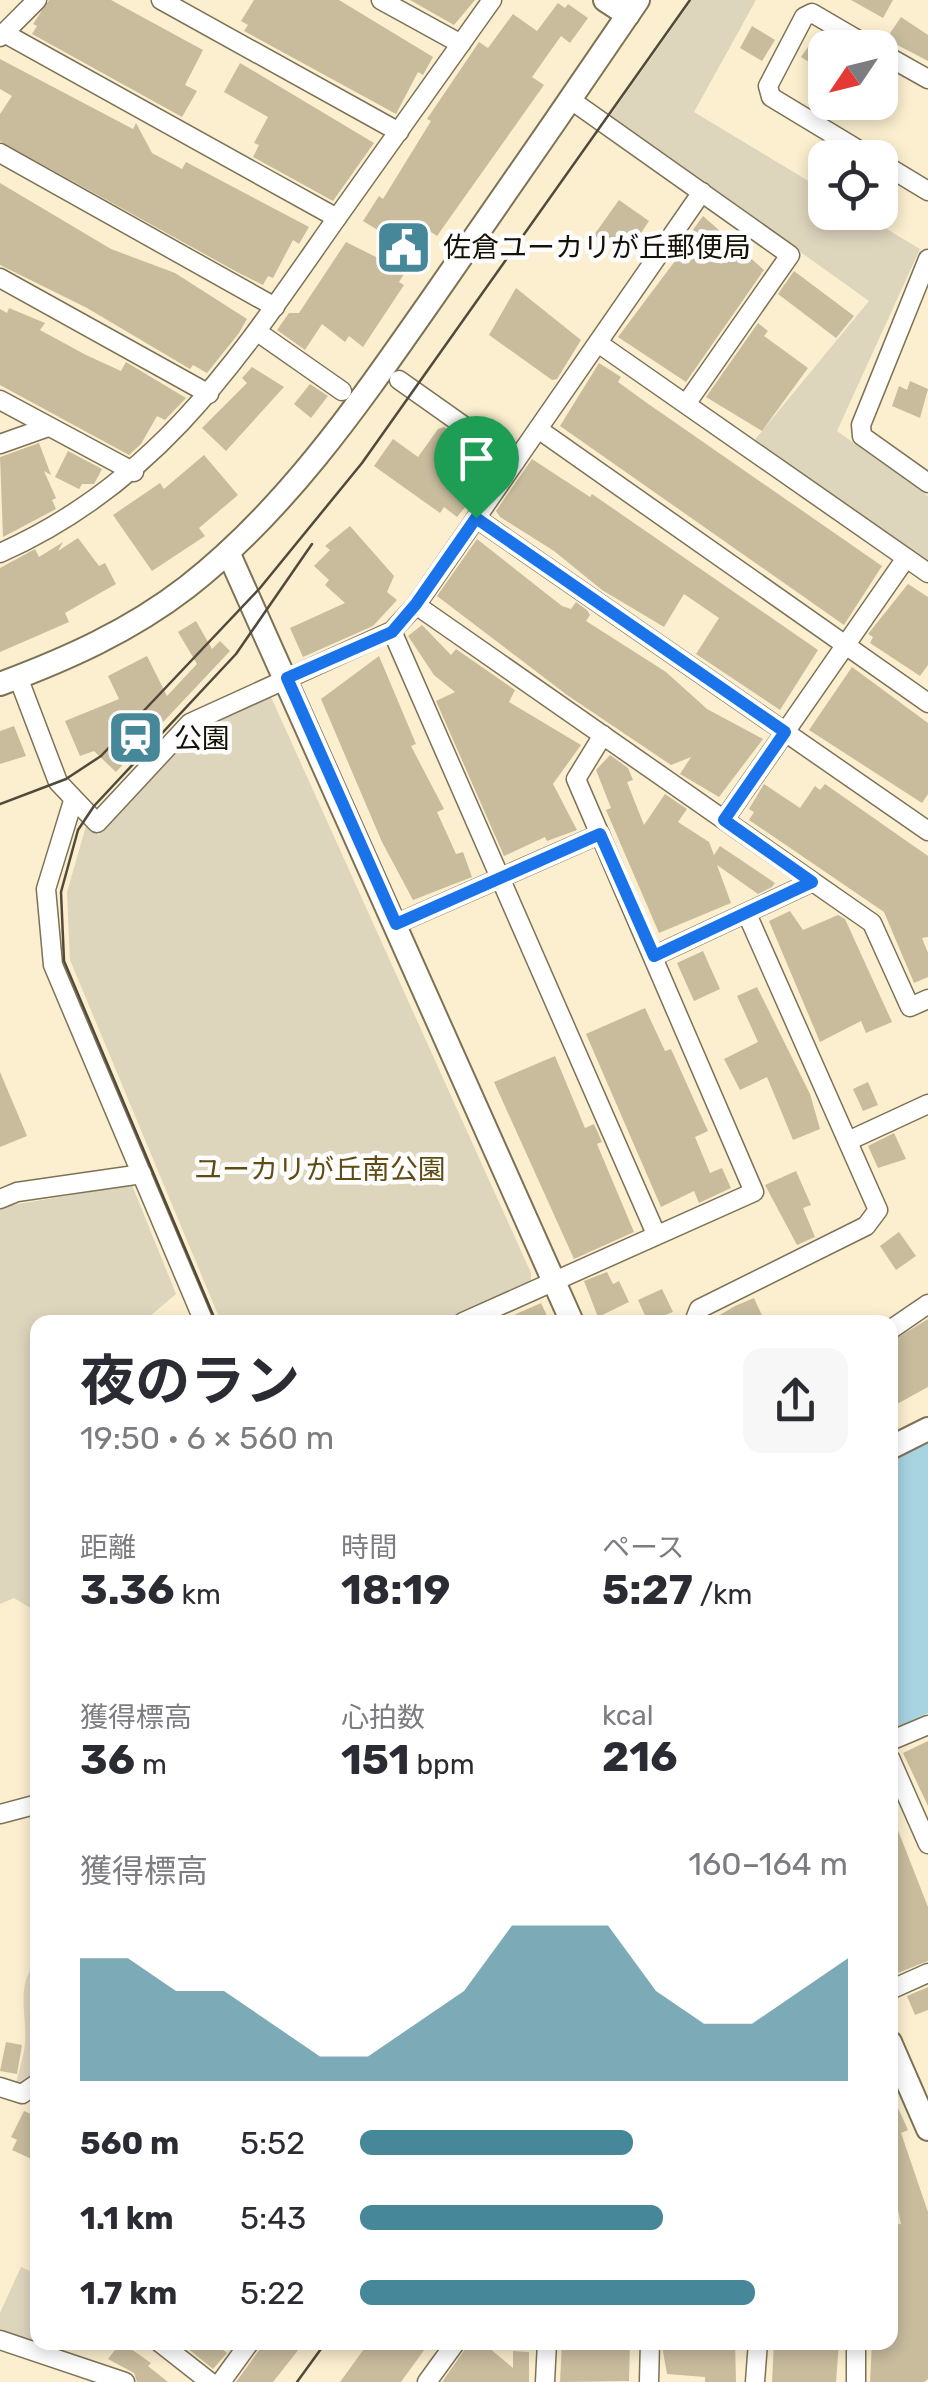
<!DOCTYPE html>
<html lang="ja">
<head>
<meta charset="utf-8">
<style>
	body { margin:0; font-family:Rubik,"Noto Sans JP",sans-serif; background:#f7f7f7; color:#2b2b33; height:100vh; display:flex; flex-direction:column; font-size:38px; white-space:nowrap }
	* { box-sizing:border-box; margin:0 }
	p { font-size:32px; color:#7c7c81 }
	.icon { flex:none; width:55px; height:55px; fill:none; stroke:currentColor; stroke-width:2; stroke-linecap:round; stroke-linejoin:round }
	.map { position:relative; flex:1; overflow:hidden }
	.side { position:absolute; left:30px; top:1315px; width:868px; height:1035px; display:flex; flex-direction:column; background:#fff; border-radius:20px; box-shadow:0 5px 15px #0003 }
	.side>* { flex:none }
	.needle { width:65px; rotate:235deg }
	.fabs { position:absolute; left:808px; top:30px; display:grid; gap:20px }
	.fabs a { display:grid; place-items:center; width:90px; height:90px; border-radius:20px; background:#fff; box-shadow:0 5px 15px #0003; font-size:50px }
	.pin { position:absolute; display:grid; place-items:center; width:85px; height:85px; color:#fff; margin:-102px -42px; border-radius:50% 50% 50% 0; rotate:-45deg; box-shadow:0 0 10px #0007 }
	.pin .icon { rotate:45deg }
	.round { display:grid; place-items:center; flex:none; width:105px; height:105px; border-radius:20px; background:#f7f7f7 }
	.summary { display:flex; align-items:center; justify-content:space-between; height:170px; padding:0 50px }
	h1 { font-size:55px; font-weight:700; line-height:75px }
	.metrics { display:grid; grid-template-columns:repeat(3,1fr); gap:15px; height:170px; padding:10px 50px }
	.metrics div { display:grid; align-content:center }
	.metrics b { font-size:42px; font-weight:700 }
	.metrics small { font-size:28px; font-weight:400 }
	.metrics p { font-size:28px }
	.chart { height:280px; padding:20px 50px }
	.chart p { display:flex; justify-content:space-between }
	.chart svg { width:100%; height:180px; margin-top:10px; fill:#468799; opacity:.7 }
	ul { padding:0 50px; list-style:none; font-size:32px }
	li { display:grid; grid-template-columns:160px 120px 1fr; align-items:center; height:75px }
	li i { height:25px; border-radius:12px; background:#468799 }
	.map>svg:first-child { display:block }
	.green { fill:#ded5bd }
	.water { fill:#a8d3e0 }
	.building { fill:#c8bc9d }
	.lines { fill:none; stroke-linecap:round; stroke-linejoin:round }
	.street-casing { stroke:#7d7255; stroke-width:21 }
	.secondary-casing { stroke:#7d7255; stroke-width:26 }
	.street { stroke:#fff; stroke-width:18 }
	.secondary { stroke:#fff; stroke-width:22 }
	.tram { stroke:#514a3a; stroke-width:2.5 }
	.route-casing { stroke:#fff; stroke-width:20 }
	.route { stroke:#1a73e8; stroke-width:12 }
	.labels { text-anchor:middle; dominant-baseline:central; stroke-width:9; stroke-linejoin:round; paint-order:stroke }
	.poi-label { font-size:28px; fill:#161106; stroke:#fdfdfd; text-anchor:start }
	.park-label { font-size:28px; fill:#604c12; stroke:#fdfdfd }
</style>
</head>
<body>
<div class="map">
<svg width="928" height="2382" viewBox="0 0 928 2382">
	<rect width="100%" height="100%" fill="#fbefcf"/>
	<!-- green -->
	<g class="green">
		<polygon points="692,0 756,0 694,112 825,191 825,212 860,213 920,249 837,431 928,496 928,565 753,442 869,301 610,116"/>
		<polygon points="271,697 531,1273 531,1284 444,1322 221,1322 70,960 67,892 86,826 99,835 198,730"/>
		<polygon points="132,1185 176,1294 143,1322 38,1322 37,1612 14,1598 0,1604 0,1207"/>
		<path d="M37 1960V2075L21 2086 16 2083C19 2070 24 2056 25 2043 27 2012 15 1986 37 1960Z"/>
		<polygon points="21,2267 35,2273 37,2270 40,2345 0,2333 0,2313"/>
	</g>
	<!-- water -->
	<polygon class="water" points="928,1432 928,1713 890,1731 890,1455"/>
	<!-- building -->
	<g class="building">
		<polygon points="49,0 111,0 203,50 185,85 197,91 182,117 32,34 37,26 33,24"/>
		<polygon points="254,0 339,0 433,57 423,75 418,72 396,114 244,31 248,25 241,21"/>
		<polygon points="410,0 475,0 454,25"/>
		<polygon points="851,0 893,0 883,18"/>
		<polygon points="558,3 565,8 568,4 588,18 570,43 561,36 532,77 544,85 437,236 431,232 399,282 404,285 363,347 349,336 345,342 322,324 305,350 277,330 289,313 299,313 346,242 378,258 389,237 363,221 379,196 383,199 431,121 427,119 479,42 488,48 513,14 537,31"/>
		<polygon points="901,17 928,35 928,61 886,39"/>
		<polygon points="752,26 775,40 762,61 740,48"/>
		<polygon points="815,37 825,43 825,72 801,57"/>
		<polygon points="0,59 133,129 136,123 152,153 182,169 186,162 309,227 299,244 293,240 273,278 268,276 263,285 237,272 0,141 0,114 12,96 0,89"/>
		<polygon points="240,63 374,143 333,201 253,157 259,145 254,143 268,117 224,92"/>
		<polygon points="0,183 111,249 175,273 247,319 239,333 207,373 193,365 190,369 87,308 0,265"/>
		<polygon points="619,200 649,221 625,257 594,235"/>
		<polygon points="703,216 764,270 686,382 618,337 687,245 684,242"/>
		<polygon points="794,271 854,316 836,338 778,294"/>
		<polygon points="516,288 581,340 557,379 552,380 489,335"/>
		<polygon points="9,308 45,323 40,330 86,355 121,371 126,362 186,398 165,420 157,416 141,444 129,455 0,385 0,309 7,313"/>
		<polygon points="758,323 768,331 764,336 808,368 762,431 706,397"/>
		<polygon points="599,363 621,377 618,382 647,403 882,566 844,625 560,426"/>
		<polygon points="252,367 284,387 226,451 202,428 247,383 242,378"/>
		<polygon points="910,381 928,389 920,418 892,406 899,386 907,390"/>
		<polygon points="310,384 328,396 311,418 294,404"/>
		<polygon points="444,427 480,453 471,466 489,478 457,517 444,507 440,513 374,466 393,439 418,457 438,429"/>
		<polygon points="39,443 51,475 44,471 56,498 52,500 56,509 3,537 0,457"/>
		<polygon points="68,451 102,469 94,484 82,484 79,489 55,477"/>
		<polygon points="204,455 238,495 199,528 205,536 152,571 113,515 160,483 164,489"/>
		<polygon points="532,459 590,497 592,494 818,650 780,710 696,654 719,618 684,594 664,627 602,590 554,551 500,517 496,511"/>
		<polygon points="350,526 394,576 387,592 397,600 373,626 303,657 290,628 345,603 325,585 329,580 314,566 330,550 325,546"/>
		<polygon points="78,538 99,566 105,563 116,584 65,613 69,622 0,652 0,568 35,549 39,557 63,542 58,551"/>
		<polygon points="477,539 562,606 571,609 576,602 587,610 590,615 586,621 666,672 707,709 763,739 719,797 680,774 691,757 671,765 567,695 437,596"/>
		<polygon points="908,584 928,597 928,665 920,676 870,643 873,637 868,634"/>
		<polygon points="196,621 212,649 220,641 230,651 116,772 94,751 80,756 65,721 119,699 108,676 147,656 167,696 197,664 178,632"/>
		<polygon points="422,625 451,655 456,649 515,690 509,702 581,745 553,784 577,830 547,841 545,837 504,856 436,701 455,692 434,675 408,636"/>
		<polygon points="379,656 416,744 411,746 444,809 437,812 456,854 463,852 472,877 413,900 382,842 321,699"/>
		<polygon points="852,667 928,723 928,794 922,803 809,730"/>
		<polygon points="14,726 26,756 0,764 0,731"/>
		<polygon points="610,755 628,768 633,780 627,782 644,825 665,794 687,809 678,822 709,842 714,855 720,846 775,883 772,887 758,894 717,865 731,903 659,933 606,810 611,808 596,770"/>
		<polygon points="764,784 800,808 815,786 820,790 825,784 928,856 928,937 922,938 928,953 928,977 914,983 884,912 749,820 754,812 749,809"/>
		<polygon points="790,911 803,930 838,915 845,919 892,1022 866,1033 861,1021 820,1042 769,921"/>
		<polygon points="703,951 720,989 694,1001 677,963"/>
		<polygon points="757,987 810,1094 820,1129 793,1140 767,1077 740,1090 724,1059 758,1042 737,996"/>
		<polygon points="645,1008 665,1051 671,1049 708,1131 695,1137 710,1173 722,1168 731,1188 699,1203 694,1191 661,1207 586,1034"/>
		<polygon points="555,1056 585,1128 594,1124 602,1142 597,1144 634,1232 574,1259 494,1082"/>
		<polygon points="0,1072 27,1136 0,1147"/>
		<polygon points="868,1082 878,1105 863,1111 853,1089"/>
		<polygon points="894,1133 906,1159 878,1168 868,1146"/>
		<polygon points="796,1171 811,1205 803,1208 815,1237 797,1245 765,1185"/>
		<polygon points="899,1232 916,1256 896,1270 880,1246"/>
		<polygon points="607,1272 613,1284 619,1281 629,1302 598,1317 584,1281"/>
		<polygon points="662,1289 673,1312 648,1322 638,1300"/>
		<polygon points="754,1298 765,1322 708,1322 735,1306"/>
		<polygon points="541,1303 550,1322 498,1322"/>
		<polygon points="928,1319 928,1387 897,1404 890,1392 890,1342"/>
		<polygon points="928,1741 928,1806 903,1753"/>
		<polygon points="890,1810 928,1907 928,1961 890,1976"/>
		<polygon points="928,1987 928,2010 915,2015 907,1996"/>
		<polygon points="6,2042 22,2045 17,2074 0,2071"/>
		<polygon points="890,2090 908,2130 901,2133 928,2212 928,2379 924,2382 870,2382 872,2342 890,2342 890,2225 901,2224 890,2173"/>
		<polygon points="24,2111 38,2117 38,2162 12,2150 17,2140 11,2137"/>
		<polygon points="121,2342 151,2363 148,2366 168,2382 137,2382 134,2373 108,2359"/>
		<polygon points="180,2342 213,2342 227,2353 213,2369"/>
		<polygon points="265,2342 291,2342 299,2349 273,2382 236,2382"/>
		<polygon points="369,2342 430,2342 401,2382 340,2382"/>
		<polygon points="470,2342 482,2342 513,2368 513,2351 529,2352 529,2382 442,2382"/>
		<polygon points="562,2342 630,2342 629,2381 560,2382"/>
		<polygon points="709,2342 735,2342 736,2382 705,2382 705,2377 667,2374 662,2346 709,2346"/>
		<polygon points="774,2342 839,2342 836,2382 772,2382"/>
	</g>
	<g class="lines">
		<defs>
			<g id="street">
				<polyline points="161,0 399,132"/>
				<polyline points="381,0 461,44"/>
				<polyline points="4,33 337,218"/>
				<polyline points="0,37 37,0"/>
				<polyline points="880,52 928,79"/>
				<polyline points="571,100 790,255 686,404"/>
				<polyline points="0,153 275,307"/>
				<polyline points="872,158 771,97 768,86 804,17 812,13 872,48"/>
				<polyline points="880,162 928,191"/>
				<polyline points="928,259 861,425 862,436 928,483"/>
				<polyline points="0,278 209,394"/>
				<polyline points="259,333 342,391"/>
				<polyline points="598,343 928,573"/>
				<polyline points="399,380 515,462"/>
				<polyline points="0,400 134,472"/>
				<polyline points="538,429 928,703"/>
				<polyline points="0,444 48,427"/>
				<polyline points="476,518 928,831"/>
				<path d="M0 553C158 483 238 359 334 222 386 148 440 74 492 0"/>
				<polyline points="416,605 872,923 910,1007 928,999"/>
				<polyline points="392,631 656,1234"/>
				<polyline points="18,677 58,782 97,823 190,723 392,631 416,605 702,192"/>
				<polyline points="73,801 46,889 53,965 204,1322"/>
				<polyline points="724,820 906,558"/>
				<polyline points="396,924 600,834"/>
				<polyline points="654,956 812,882"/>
				<polyline points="848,1141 928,1104"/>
				<polyline points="0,1199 17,1192 142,1174"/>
				<polyline points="463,1322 754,1192 576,779 603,735"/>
				<polyline points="694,1322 699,1309 866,1226 878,1210 747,914"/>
				<polyline points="890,1330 928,1304"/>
				<polyline points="890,1741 928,1725"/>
				<polyline points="890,1758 928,1844"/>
				<polyline points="0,1814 38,1804"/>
				<polyline points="890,1990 928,1973"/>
				<polyline points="0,2087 22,2094 38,2083"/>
				<polyline points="0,2340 125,2382"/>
				<polyline points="159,2342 210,2382"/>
				<polyline points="221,2382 250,2342"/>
				<polyline points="427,2382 456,2342"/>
				<polyline points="545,2382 547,2342"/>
				<polyline points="649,2382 650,2342"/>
				<polyline points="755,2382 758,2342"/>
				<polyline points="856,2382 856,2342"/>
			</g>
			<g id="secondary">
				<polyline points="605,0 628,15"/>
				<polyline points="228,552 572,1322"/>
				<path d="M0 684C67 659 130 631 187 587 287 509 360 402 432 299 501 200 570 100 638 0"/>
				<polyline points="890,1448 928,1429"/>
				<polyline points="890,2042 928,2129"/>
			</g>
		</defs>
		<!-- street casing -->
		<use href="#street" class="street-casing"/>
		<!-- secondary casing -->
		<use href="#secondary" class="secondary-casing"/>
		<!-- street -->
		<use href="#street" class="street"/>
		<!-- secondary -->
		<use href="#secondary" class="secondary"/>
		<!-- tram -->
		<g class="tram">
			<polyline points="0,804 66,779 101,756 260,588 362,463 690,0"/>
			<polyline points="216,1322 64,961 61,892 78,830 94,806 236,654 312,544"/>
			<polyline points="297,2382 326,2342"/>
		</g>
	</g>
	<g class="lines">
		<defs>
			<polygon id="route" points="476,518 785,732 724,820 812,882 654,956 600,834 396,924 287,678 392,632 416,604"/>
		</defs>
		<!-- route casing -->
		<use href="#route" class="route-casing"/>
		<!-- route -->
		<use href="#route" class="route"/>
	</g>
	<!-- icons -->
	<defs>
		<symbol id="civic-square" viewBox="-11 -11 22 22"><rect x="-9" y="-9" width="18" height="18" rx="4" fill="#468799" stroke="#fdfdfd"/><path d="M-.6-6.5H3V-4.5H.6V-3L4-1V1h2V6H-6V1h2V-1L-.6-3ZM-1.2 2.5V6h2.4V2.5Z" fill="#fff"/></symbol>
		<symbol id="station-square" viewBox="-11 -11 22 22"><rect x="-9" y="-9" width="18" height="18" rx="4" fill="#468799" stroke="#fdfdfd"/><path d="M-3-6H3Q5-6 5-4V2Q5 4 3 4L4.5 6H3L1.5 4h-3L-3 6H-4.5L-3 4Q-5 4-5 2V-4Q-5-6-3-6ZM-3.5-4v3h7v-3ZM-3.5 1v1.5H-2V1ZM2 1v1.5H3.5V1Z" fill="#fff"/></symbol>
	</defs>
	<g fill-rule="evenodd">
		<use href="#civic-square" x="372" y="216" width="63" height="63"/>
		<use href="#station-square" x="104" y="706" width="63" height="63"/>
	</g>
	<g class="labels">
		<!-- poi labels -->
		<g class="poi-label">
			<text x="443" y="247">佐倉ユーカリが丘郵便局</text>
			<text x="174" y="738">公園</text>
		</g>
		<!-- park labels -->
		<g class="park-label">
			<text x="320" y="1169">ユーカリが丘南公園</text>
		</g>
	</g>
</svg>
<div class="fabs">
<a><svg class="needle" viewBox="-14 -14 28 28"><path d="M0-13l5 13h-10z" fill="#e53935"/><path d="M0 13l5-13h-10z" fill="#7c7c81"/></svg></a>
<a><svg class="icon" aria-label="locate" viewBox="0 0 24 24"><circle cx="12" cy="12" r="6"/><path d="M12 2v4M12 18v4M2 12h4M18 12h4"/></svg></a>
</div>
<div class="pin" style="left:476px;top:518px;background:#1e9e55"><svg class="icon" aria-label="arrive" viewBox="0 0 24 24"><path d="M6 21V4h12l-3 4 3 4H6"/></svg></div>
<section class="side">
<div class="summary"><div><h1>夜のラン</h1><p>19:50 · 6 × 560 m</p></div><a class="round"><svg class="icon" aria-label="share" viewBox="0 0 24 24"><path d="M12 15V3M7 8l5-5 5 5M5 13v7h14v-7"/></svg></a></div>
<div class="metrics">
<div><p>距離</p><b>3.36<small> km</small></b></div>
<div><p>時間</p><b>18:19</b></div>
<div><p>ペース</p><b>5:27<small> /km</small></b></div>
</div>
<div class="metrics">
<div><p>獲得標高</p><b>36<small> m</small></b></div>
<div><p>心拍数</p><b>151<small> bpm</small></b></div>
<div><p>kcal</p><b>216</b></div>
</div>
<div class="chart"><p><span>獲得標高</span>160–164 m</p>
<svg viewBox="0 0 160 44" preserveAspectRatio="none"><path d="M0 44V14L10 14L20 22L30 22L40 30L50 38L60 38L70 30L80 22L90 6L100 6L110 6L120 22L130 30L140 30L150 22L160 14V44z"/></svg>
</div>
<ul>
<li><b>560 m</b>5:52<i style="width:56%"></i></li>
<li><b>1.1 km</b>5:43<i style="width:62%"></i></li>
<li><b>1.7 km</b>5:22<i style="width:81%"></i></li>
</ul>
</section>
</div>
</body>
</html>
